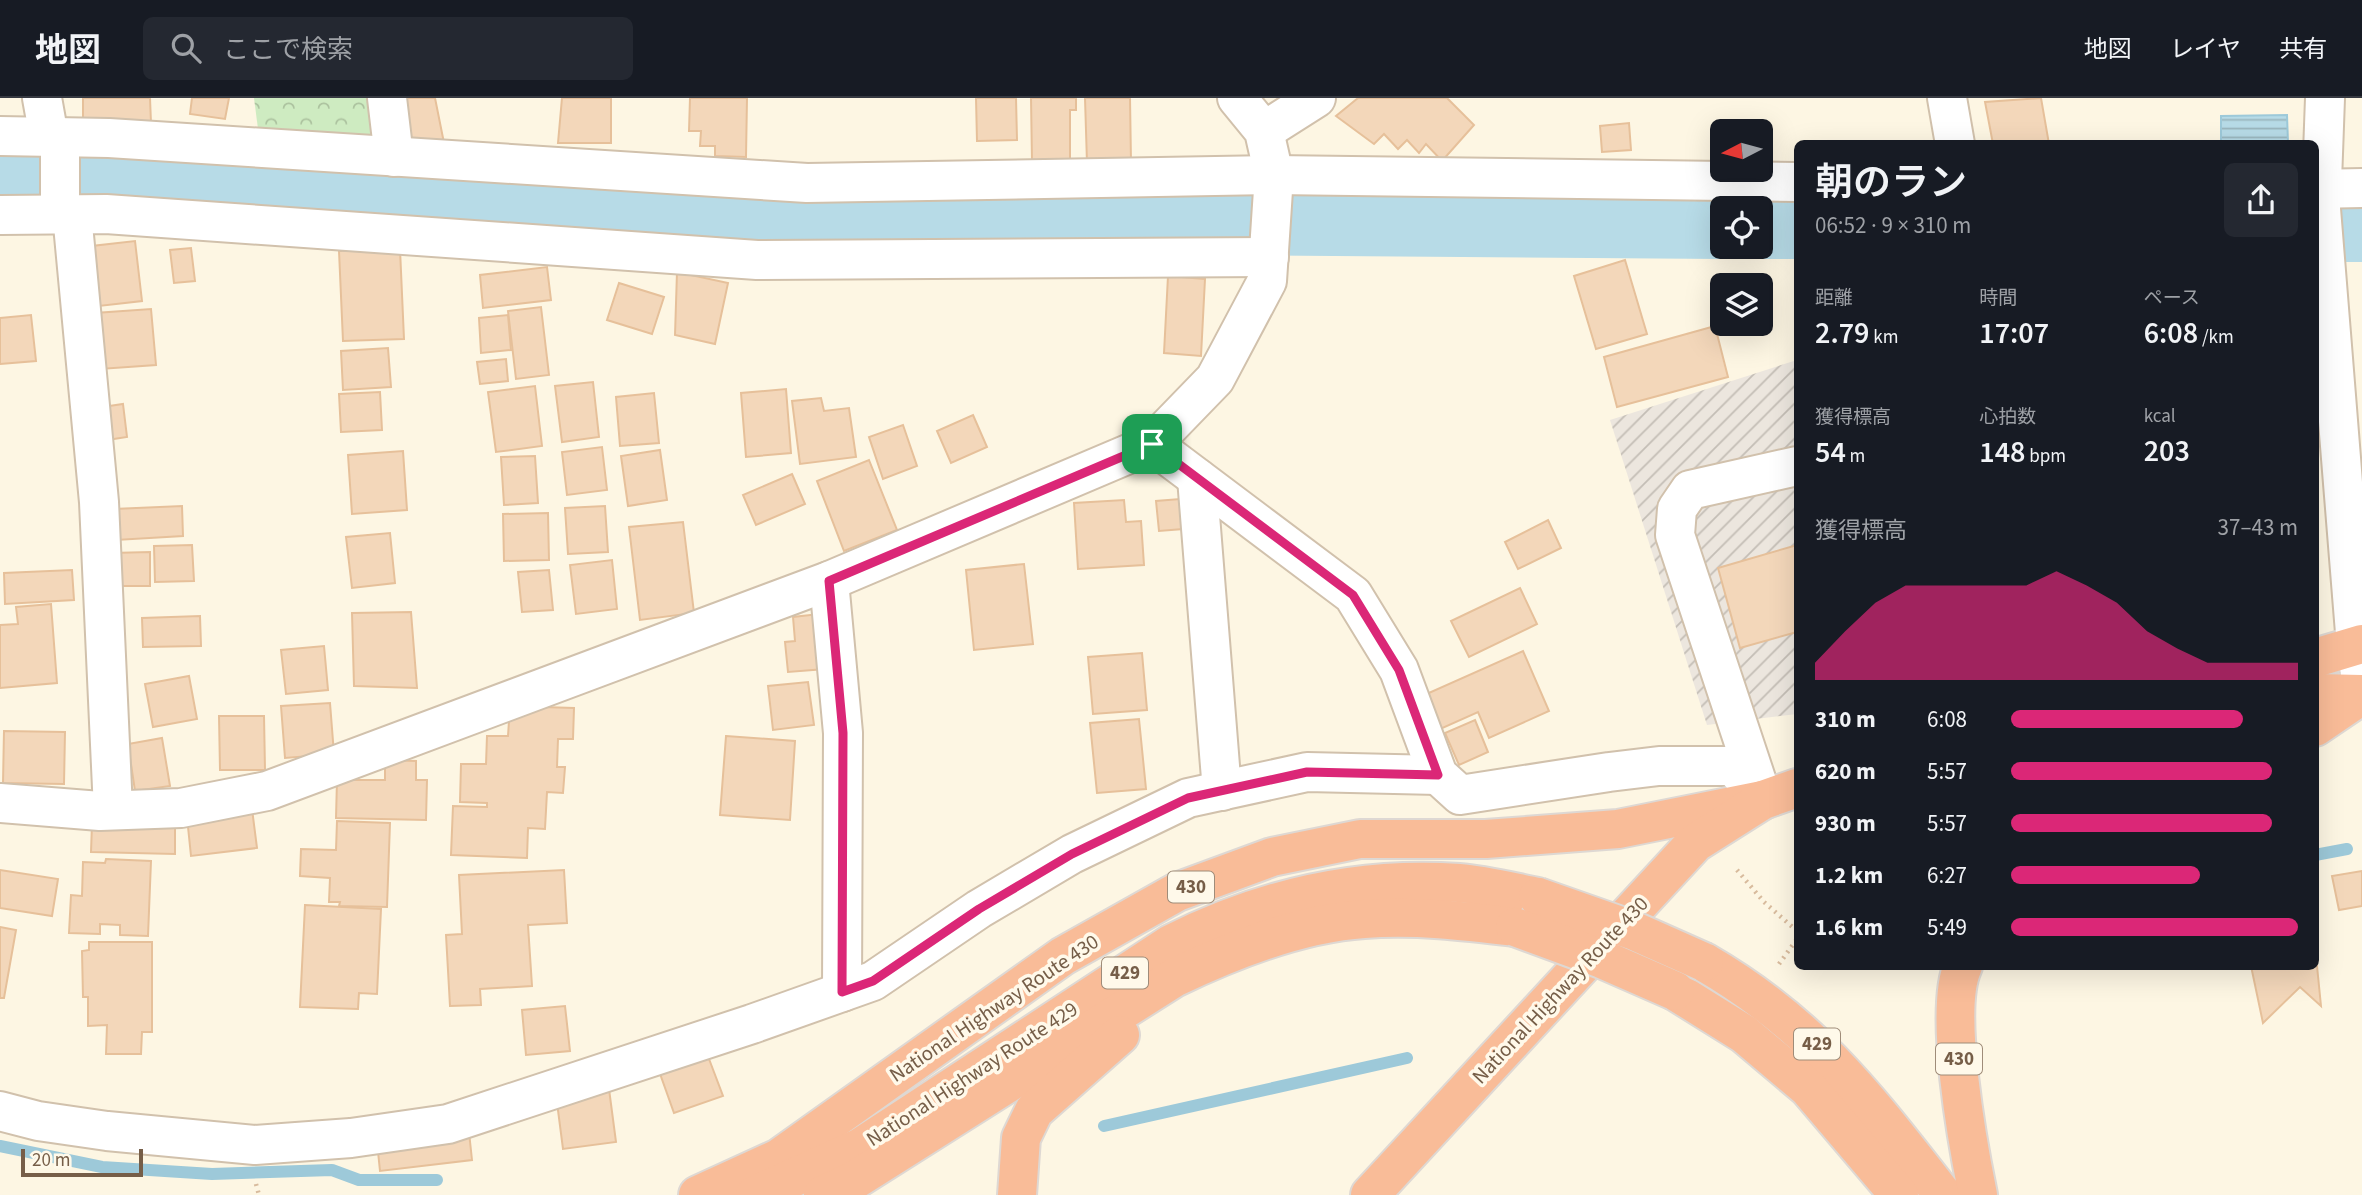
<!DOCTYPE html>
<html lang="ja">
<head>
<meta charset="utf-8">
<style>
	body { margin:0; font-family:"Source Sans 3","Noto Sans JP",sans-serif; background:#242831; color:#f1f3f6; height:100vh; display:flex; flex-direction:column; font-size:26px; white-space:nowrap }
	* { box-sizing:border-box; margin:0 }
	p { font-size:23px; color:#9ea1a6 }
	.icon { flex:none; width:38px; height:38px; fill:none; stroke:currentColor; stroke-width:2; stroke-linecap:round; stroke-linejoin:round }
	.map { position:relative; flex:1; overflow:hidden }
	.details { position:absolute; left:1794px; top:42px; width:525px; height:830px; display:flex; flex-direction:column; background:#171b24; border-radius:10px; box-shadow:0 7px 28px #0002 }
	.details>* { flex:none }
	.needle { width:46px; rotate:264deg }
	.tools { position:absolute; left:1710px; top:21px; display:grid; gap:14px }
	.tools a { display:grid; place-items:center; width:63px; height:63px; border-radius:10px; background:#171b24; box-shadow:0 7px 28px #0002; font-size:35px }
	.scale { position:absolute; left:21px; bottom:18px; width:122px; box-sizing:border-box; padding-left:7px; border:4px solid #765e48; border-top:0; font-size:19px; line-height:24px; white-space:nowrap; color:#765e48; -webkit-text-stroke:5px #fff9ea; paint-order:stroke }
	.pin { position:absolute; display:grid; place-items:center; width:60px; height:60px; color:#fff; margin:-30px; border-radius:14px; box-shadow:0 4px 10px #0006 }
	.round { display:grid; place-items:center; flex:none; width:74px; height:74px; border-radius:10px; background:#242831 }
	.head { display:flex; align-items:center; justify-content:space-between; height:119px; padding:0 21px }
	h1 { font-size:38px; font-weight:600; line-height:52px }
	.metrics { display:grid; grid-template-columns:repeat(3,1fr); gap:10px; height:119px; padding:7px 21px }
	.metrics div { display:grid; align-content:center }
	.metrics b { font-size:30px; font-weight:600 }
	.metrics small { font-size:19px; font-weight:400 }
	.metrics p { font-size:19px }
	.chart { height:196px; padding:14px 21px }
	.chart p { display:flex; justify-content:space-between }
	.chart svg { width:100%; height:126px; margin-top:7px; fill:#db2777; opacity:.7 }
	ul { padding:0 21px; list-style:none; font-size:23px }
	li { display:grid; grid-template-columns:112px 84px 1fr; align-items:center; height:52px }
	li i { height:18px; border-radius:9px; background:#db2777 }
	header { display:flex; align-items:center; gap:42px; box-sizing:border-box; height:98px; padding:0 35px; background:#171b24; border-bottom:2px solid #363941 }
	header strong { font-size:33px }
	nav { display:flex; gap:38px; margin-inline-start:auto; font-size:24px }
	.search { width:490px; height:63px; background:#242831; display:flex; align-items:center; gap:18px; box-sizing:border-box; padding:0 24px; border-radius:10px; color:#9ea1a6; font-size:26px }
	.map>svg:first-child { display:block }
	.industrial { fill:url(#industrial-furrows) }
	.park { fill:url(#park-crowns) }
	.water { fill:url(#water-rules); stroke:#9dc9d9; stroke-width:2 }
	.lines { fill:none; stroke-linecap:round; stroke-linejoin:round }
	.stream { stroke:#9dc9d9; stroke-width:12 }
	.river { stroke:#b7dbe7; stroke-width:74 }
	.building { fill:#f3d7ba; stroke:#e6c09a; stroke-width:2 }
	.minor-casing { stroke:#d1c1ac; stroke-width:42 }
	.highway-casing { stroke:#ded8d3; stroke-width:42 }
	.path { stroke:#d8bb9d; stroke-width:4.5; stroke-dasharray:2 5; stroke-linecap:butt }
	.minor { stroke:#fff; stroke-width:38 }
	.highway { stroke:#f9bc98; stroke-width:38 }
	.highway-bridge-casing { stroke:#ded8d3; stroke-width:42; stroke-linecap:butt }
	.highway-bridge { stroke:#f9bc98; stroke-width:38 }
	.route-casing { stroke:#fff; stroke-width:14 }
	.route { stroke:#db2777; stroke-width:9 }
	.labels { text-anchor:middle; dominant-baseline:central; stroke-width:7; stroke-linejoin:round; paint-order:stroke }
	.shield { fill:#fff9ea; stroke:#9f8c79; stroke-width:2 }
	.shield-label { font-size:19px; font-weight:bold; fill:#765e48 }
	.street-label { font-size:21px; fill:#765e48; stroke:#fff9ea }
</style>
</head>
<body>
<header>
<strong>地図</strong>
<div class="search"><svg class="icon" aria-label="search" viewBox="0 0 24 24"><circle cx="10" cy="10" r="6"/><path d="M15 15l6 6"/></svg>ここで検索</div>
<nav><a>地図</a><a>レイヤ</a><a>共有</a></nav>
</header>
<div class="map">
<svg width="2362" height="1097" viewBox="0 0 2362 1097">
	<defs>
		<pattern id="industrial-furrows" width="10" height="10" patternUnits="userSpaceOnUse" patternTransform="scale(1.75)"><rect width="10" height="10" fill="#ece6de"/><path d="M-1 1l2-2M0 10L10 0M9 11l2-2" fill="none" stroke="#c4beb6"/></pattern>
		<pattern id="park-crowns" width="20" height="18" patternUnits="userSpaceOnUse" patternTransform="scale(1.75)"><rect width="20" height="18" fill="#ceebc1"/><path d="M2 6a3 3 0 1 1 6 0M12 15a3 3 0 1 1 6 0" fill="none" stroke="#acc29f"/></pattern>
		<pattern id="water-rules" width="6" height="5" patternUnits="userSpaceOnUse" patternTransform="scale(1.75)"><rect width="6" height="5" fill="#b7dbe7"/><path d="M0 2.5h6" fill="none" stroke="#99b5bd"/></pattern>
	</defs>
	<rect width="100%" height="100%" fill="#fdf6e3"/>
	<!-- industrial -->
	<polygon class="industrial" points="1797,262 1797,616 1707,627 1610,322"/>
	<!-- park -->
	<polygon class="park" points="254,0 379,0 384,39 258,31"/>
	<!-- water -->
	<polygon class="water" points="2287,17 2288,45 2221,45 2221,18"/>
	<g class="lines">
		<!-- stream -->
		<g class="stream">
			<polyline points="2315,757 2347,751"/>
			<polyline points="1104,1028 1407,960"/>
			<polyline points="0,1048 102,1069 212,1076 332,1072 359,1082 437,1082"/>
		</g>
		<!-- river -->
		<g class="river">
			<polyline points="0,78 122,79 636,125 1217,120 1722,124"/>
			<polyline points="1760,124 1797,124"/>
			<polyline points="2315,127 2362,127"/>
		</g>
	</g>
	<!-- building -->
	<g class="building">
		<polygon points="83,0 150,0 151,25 83,26"/>
		<polygon points="192,0 229,0 225,21 190,16"/>
		<polygon points="403,0 435,0 444,45 413,51"/>
		<polygon points="562,0 611,0 611,45 558,45"/>
		<polygon points="690,0 747,0 746,59 715,58 715,48 700,48 701,33 689,33"/>
		<polygon points="976,0 1016,0 1017,42 977,43"/>
		<polygon points="1031,0 1076,0 1076,12 1070,12 1070,62 1032,63"/>
		<polygon points="1085,0 1130,0 1131,64 1087,65"/>
		<polygon points="1358,0 1447,0 1474,27 1442,63 1426,46 1419,55 1407,42 1398,51 1384,36 1374,46 1336,18"/>
		<polygon points="2041,0 2049,46 1993,46 1985,4"/>
		<polygon points="1629,25 1631,52 1602,54 1600,28"/>
		<polygon points="135,143 142,203 99,208 92,148"/>
		<polygon points="191,150 195,183 174,185 170,152"/>
		<polygon points="400,151 404,241 343,243 339,153"/>
		<polygon points="1625,162 1647,236 1596,251 1574,178"/>
		<polygon points="547,169 551,202 483,210 480,177"/>
		<polygon points="677,174 728,185 715,246 675,237"/>
		<polygon points="1168,178 1205,181 1201,258 1164,255"/>
		<polygon points="619,185 664,199 652,236 607,222"/>
		<polygon points="541,209 549,277 516,281 508,213"/>
		<polygon points="151,211 156,267 100,271 95,215"/>
		<polygon points="31,217 36,263 0,266 0,220"/>
		<polygon points="508,217 511,252 481,255 479,220"/>
		<polygon points="1715,228 1728,279 1617,309 1604,259"/>
		<polygon points="388,250 391,289 343,292 341,253"/>
		<polygon points="506,261 508,283 480,286 477,264"/>
		<polygon points="593,284 599,339 562,344 555,288"/>
		<polygon points="535,288 542,348 496,354 488,294"/>
		<polygon points="786,291 791,355 746,359 741,295"/>
		<polygon points="380,294 382,332 341,334 339,296"/>
		<polygon points="654,295 659,345 620,348 616,299"/>
		<polygon points="821,300 824,313 849,310 856,359 800,366 792,303"/>
		<polygon points="123,306 127,339 107,342 102,309"/>
		<polygon points="973,317 987,349 951,365 937,333"/>
		<polygon points="903,327 917,368 883,381 869,339"/>
		<polygon points="602,349 607,392 567,397 562,354"/>
		<polygon points="660,352 667,402 628,408 621,358"/>
		<polygon points="403,353 407,412 352,416 348,357"/>
		<polygon points="535,358 538,405 504,407 501,359"/>
		<polygon points="869,362 897,432 844,453 817,383"/>
		<polygon points="792,376 805,406 756,427 743,397"/>
		<polygon points="1180,401 1183,431 1159,433 1156,403"/>
		<polygon points="1124,402 1126,424 1141,423 1144,467 1078,471 1074,405"/>
		<polygon points="182,408 183,438 116,442 114,411"/>
		<polygon points="605,408 608,454 568,456 565,410"/>
		<polygon points="548,415 549,462 504,463 503,416"/>
		<polygon points="1548,422 1561,450 1518,471 1505,444"/>
		<polygon points="683,424 694,515 640,522 629,429"/>
		<polygon points="390,435 395,485 352,490 346,439"/>
		<polygon points="192,447 194,483 155,484 154,448"/>
		<polygon points="1797,447 1797,534 1740,550 1718,470"/>
		<polygon points="150,454 150,488 111,488 111,455"/>
		<polygon points="612,462 617,511 576,516 570,467"/>
		<polygon points="1024,466 1033,546 974,552 966,472"/>
		<polygon points="72,472 74,502 5,506 4,475"/>
		<polygon points="549,472 553,512 522,514 518,474"/>
		<polygon points="1520,490 1537,526 1469,559 1451,523"/>
		<polygon points="51,506 57,585 0,590 0,527 18,526 16,509"/>
		<polygon points="411,514 417,590 354,588 352,515"/>
		<polygon points="819,516 825,571 788,574 785,544 795,543 793,519"/>
		<polygon points="200,518 201,548 143,549 142,520"/>
		<polygon points="324,548 328,592 286,596 281,552"/>
		<polygon points="1523,553 1549,613 1489,640 1478,614 1438,632 1422,598"/>
		<polygon points="1142,555 1147,612 1093,616 1088,559"/>
		<polygon points="189,578 197,621 153,629 145,586"/>
		<polygon points="808,584 814,627 773,632 768,588"/>
		<polygon points="330,605 334,656 285,660 281,608"/>
		<polygon points="510,608 574,610 573,641 558,641 557,669 565,669 563,695 547,694 545,731 528,730 527,760 451,757 453,708 487,709 487,705 460,704 461,666 486,666 487,638 508,638"/>
		<polygon points="219,618 264,618 265,672 220,672"/>
		<polygon points="1139,621 1146,691 1097,695 1090,625"/>
		<polygon points="1475,622 1488,654 1459,667 1445,635"/>
		<polygon points="4,633 65,634 64,686 3,685"/>
		<polygon points="726,638 795,643 790,722 720,717"/>
		<polygon points="162,640 170,688 135,693 128,646"/>
		<polygon points="385,662 416,663 416,682 427,682 426,722 336,720 337,682 385,682"/>
		<polygon points="252,711 257,750 191,758 187,719"/>
		<polygon points="175,719 175,756 91,754 92,726"/>
		<polygon points="337,723 390,725 387,809 339,808 340,804 329,804 330,780 300,778 301,751 336,752"/>
		<polygon points="106,761 151,763 148,838 120,837 120,827 100,826 100,836 69,835 71,797 82,798 83,764 105,765"/>
		<polygon points="0,772 58,781 52,818 0,810"/>
		<polygon points="564,772 567,825 528,827 532,888 480,891 481,907 450,908 446,837 462,836 459,777"/>
		<polygon points="2362,773 2362,808 2339,812 2332,778"/>
		<polygon points="305,807 381,811 377,896 359,895 358,911 300,909"/>
		<polygon points="0,829 16,832 4,900 0,900"/>
		<polygon points="89,844 152,844 152,934 142,934 141,956 106,956 107,927 88,928 88,899 83,899 82,853 89,852"/>
		<polygon points="2315,848 2321,908 2300,889 2263,925 2251,868 2315,868"/>
		<polygon points="565,908 570,953 526,957 522,912"/>
		<polygon points="706,953 723,998 674,1015 658,970"/>
		<polygon points="609,991 616,1044 563,1051 556,997"/>
		<polygon points="469,1034 472,1062 380,1073 377,1044"/>
	</g>
	<g class="lines">
		<defs>
			<g id="minor">
				<polyline points="42,0 49,39"/>
				<polyline points="387,0 394,59"/>
				<polyline points="1947,0 1955,46"/>
				<polyline points="2325,0 2321,111 2356,547 2362,589"/>
				<polyline points="1264,33 1316,0"/>
				<polyline points="0,38 109,40 807,85 1274,77 1797,84"/>
				<polyline points="2315,91 2362,90"/>
				<polyline points="60,116 60,39"/>
				<polyline points="72,116 99,404 113,712"/>
				<polyline points="0,117 106,116 757,162 1269,159"/>
				<polyline points="1152,346 1353,497 1399,572 1438,677 1460,697 1609,674 1659,668 1733,668 1763,702"/>
				<polyline points="1197,380 1222,693"/>
				<polyline points="829,483 843,635 842,894"/>
				<polyline points="1760,693 1675,437 1677,411 1690,392 1797,368"/>
				<polyline points="0,705 100,713 181,710 267,693 829,483 1152,346 1215,281 1267,183 1274,77 1264,33 1237,0"/>
				<polyline points="0,1013 38,1023 107,1033 255,1047 351,1040 448,1026 752,926 873,883 979,811 1072,756 1188,700 1307,674 1438,677"/>
			</g>
			<g id="highway">
				<polyline points="2315,560 2362,546"/>
				<polyline points="2315,595 2362,596"/>
				<polyline points="2315,629 2362,597"/>
				<path d="M1704 864C1813 927 1867 1000 1943 1097"/>
				<path d="M1963 868C1943 911 1968 1048 1978 1097"/>
				<polyline points="1675,893 1744,936 1808,990 1899,1097"/>
				<polyline points="698,1097 779,1060 1063,858 1177,794 1272,759 1360,741 1486,741 1618,731 1763,702"/>
				<path d="M755 1097 861 1049 1171 846C1260 801 1358 778 1459 785 1485 787 1512 794 1538 799"/>
				<path d="M823 1097 853 1083 1174 880C1230 853 1302 825 1364 821 1414 817 1465 823 1515 829"/>
				<polyline points="1017,1097 1021,1040 1034,1013 1120,937"/>
				<polyline points="1370,1097 1695,745 1763,702 1797,690"/>
			</g>
		</defs>
		<!-- minor casing -->
		<use href="#minor" class="minor-casing"/>
		<!-- highway casing -->
		<use href="#highway" class="highway-casing"/>
		<!-- path -->
		<g class="path">
			<polyline points="1737,772 1764,804 1797,833"/>
			<polyline points="1779,866 1797,841"/>
			<polyline points="256,1086 259,1097"/>
		</g>
		<!-- minor -->
		<use href="#minor" class="minor"/>
		<!-- highway -->
		<use href="#highway" class="highway"/>
		<defs>
			<g id="highway-bridge">
				<polyline points="1538,799 1632,832 1704,864"/>
				<polyline points="1515,829 1602,861 1675,893"/>
			</g>
		</defs>
		<!-- highway-bridge casing -->
		<use href="#highway-bridge" class="highway-bridge-casing"/>
		<!-- highway-bridge -->
		<use href="#highway-bridge" class="highway-bridge"/>
	</g>
	<g class="lines">
		<defs>
			<polygon id="route" points="1152,346 1353,497 1399,572 1438,677 1307,674 1188,700 1072,756 979,811 873,883 842,894 843,635 829,483"/>
		</defs>
		<!-- route casing -->
		<use href="#route" class="route-casing"/>
		<!-- route -->
		<use href="#route" class="route"/>
	</g>
	<g class="labels">
		<!-- shield labels -->
		<g class="shield">
			<rect x="1168" y="773.5" width="46" height="31" rx="5"/>
			<rect x="1102" y="859.5" width="46" height="31" rx="5"/>
			<rect x="1794" y="930.5" width="46" height="31" rx="5"/>
			<rect x="1936" y="945.5" width="46" height="31" rx="5"/>
		</g>
		<g class="shield-label">
			<text x="1191" y="789">430</text>
			<text x="1125" y="875">429</text>
			<text x="1817" y="946">429</text>
			<text x="1959" y="961">430</text>
		</g>
		<!-- street labels -->
		<g class="street-label">
			<text transform="translate(1560 892) rotate(-47)">National Highway Route 430</text>
			<text transform="translate(994 910) rotate(-34)">National Highway Route 430</text>
			<text transform="translate(972 976) rotate(-33)">National Highway Route 429</text>
		</g>
	</g>
</svg>
<div class="tools">
<a><svg class="needle" viewBox="-14 -14 28 28"><path d="M0-13l5 13h-10z" fill="#e53935"/><path d="M0 13l5-13h-10z" fill="#9ea1a6"/></svg></a>
<a><svg class="icon" aria-label="locate" viewBox="0 0 24 24"><circle cx="12" cy="12" r="6"/><path d="M12 2v4M12 18v4M2 12h4M18 12h4"/></svg></a>
<a><svg class="icon" aria-label="layers" viewBox="0 0 24 24"><path d="M12 4l9 5-9 5-9-5zM3 14l9 5 9-5"/></svg></a>
</div>
<div class="scale">20 m</div>
<div class="pin" style="left:1152px;top:346px;background:#1e9e55"><svg class="icon" aria-label="arrive" viewBox="0 0 24 24"><path d="M6 21V4h12l-3 4 3 4H6"/></svg></div>
<section class="details">
<div class="head"><div><h1>朝のラン</h1><p>06:52 · 9 × 310 m</p></div><a class="round"><svg class="icon" aria-label="share" viewBox="0 0 24 24"><path d="M12 15V3M7 8l5-5 5 5M5 13v7h14v-7"/></svg></a></div>
<div class="metrics">
<div><p>距離</p><b>2.79<small> km</small></b></div>
<div><p>時間</p><b>17:07</b></div>
<div><p>ペース</p><b>6:08<small> /km</small></b></div>
</div>
<div class="metrics">
<div><p>獲得標高</p><b>54<small> m</small></b></div>
<div><p>心拍数</p><b>148<small> bpm</small></b></div>
<div><p>kcal</p><b>203</b></div>
</div>
<div class="chart"><p><span>獲得標高</span>37–43 m</p>
<svg viewBox="0 0 160 44" preserveAspectRatio="none"><path d="M0 44V38L10 27L20 17L30 11L40 11L50 11L60 11L70 11L80 6L90 11L100 17L110 27L120 33L130 38L140 38L150 38L160 38V44z"/></svg>
</div>
<ul>
<li><b>310 m</b>6:08<i style="width:81%"></i></li>
<li><b>620 m</b>5:57<i style="width:91%"></i></li>
<li><b>930 m</b>5:57<i style="width:91%"></i></li>
<li><b>1.2 km</b>6:27<i style="width:66%"></i></li>
<li><b>1.6 km</b>5:49<i style="width:100%"></i></li>
</ul>
</section>
</div>
</body>
</html>
